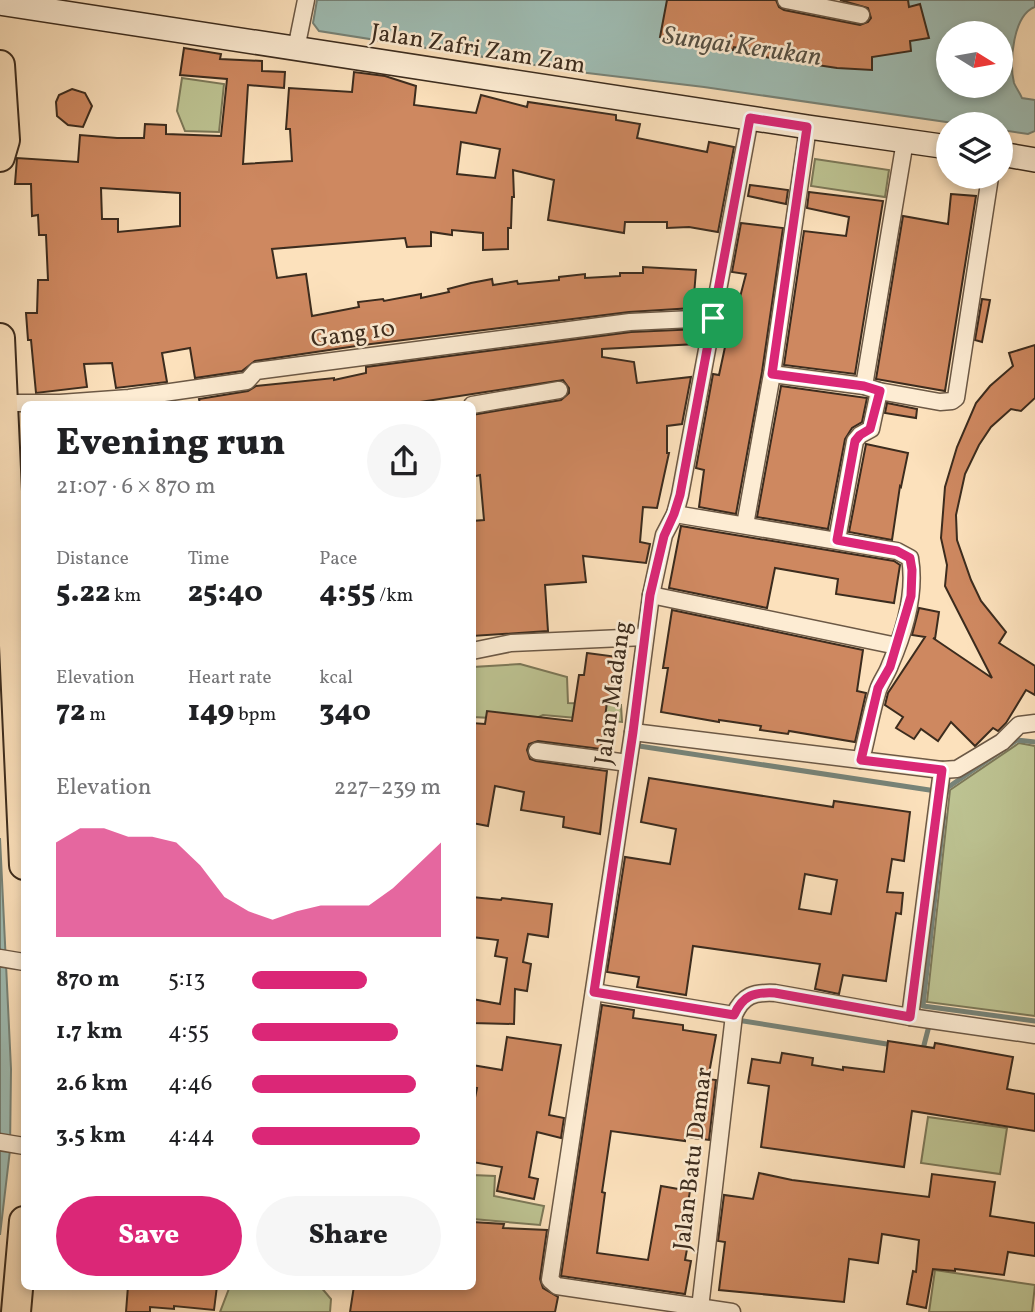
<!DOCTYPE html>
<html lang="en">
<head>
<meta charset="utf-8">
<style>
	body { margin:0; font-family:Vollkorn,serif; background:#f6f6f6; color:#202124; height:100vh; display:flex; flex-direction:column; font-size:26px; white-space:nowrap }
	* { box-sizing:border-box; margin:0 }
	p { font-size:23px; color:#757577 }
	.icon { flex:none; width:38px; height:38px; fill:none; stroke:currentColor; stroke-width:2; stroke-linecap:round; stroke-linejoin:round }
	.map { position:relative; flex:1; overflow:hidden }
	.panel { position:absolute; left:21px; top:401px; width:455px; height:889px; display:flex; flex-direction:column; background:#fff; border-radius:10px; box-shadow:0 4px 10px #0003 }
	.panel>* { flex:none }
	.needle { width:46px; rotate:101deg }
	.tools { position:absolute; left:936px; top:21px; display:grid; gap:14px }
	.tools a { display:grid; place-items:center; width:77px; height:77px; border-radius:50%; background:#fff; box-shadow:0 4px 10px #0003; font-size:35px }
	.pin { position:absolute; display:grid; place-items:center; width:60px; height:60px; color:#fff; margin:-30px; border-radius:14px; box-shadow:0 4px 10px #0006 }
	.round { display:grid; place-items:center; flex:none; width:74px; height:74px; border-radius:37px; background:#f6f6f6 }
	.summary { display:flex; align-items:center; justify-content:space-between; height:119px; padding:0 35px }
	h1 { font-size:38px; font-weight:800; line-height:52px }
	.metrics { display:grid; grid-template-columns:repeat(3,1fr); gap:10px; height:119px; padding:7px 35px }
	.metrics div { display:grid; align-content:center }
	.metrics b { font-size:30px; font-weight:800 }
	.metrics small { font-size:19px; font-weight:400 }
	.metrics p { font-size:19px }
	.chart { height:196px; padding:14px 35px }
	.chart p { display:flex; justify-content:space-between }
	.chart svg { width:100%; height:126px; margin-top:7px; fill:#db2777; opacity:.7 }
	.primary-button { display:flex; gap:14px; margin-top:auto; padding:14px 35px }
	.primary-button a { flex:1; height:80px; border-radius:42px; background:#db2777; color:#fff; font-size:28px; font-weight:800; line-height:80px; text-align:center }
	.primary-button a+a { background:#f6f6f6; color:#202124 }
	ul { padding:0 35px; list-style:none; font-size:23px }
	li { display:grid; grid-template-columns:112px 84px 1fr; align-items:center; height:52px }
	li i { height:18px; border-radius:9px; background:#db2777 }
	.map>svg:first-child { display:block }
	.green { fill:#bdc392; stroke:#7c7858; stroke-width:2 }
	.water { fill:#9fbdb4; stroke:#778378; stroke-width:2; fill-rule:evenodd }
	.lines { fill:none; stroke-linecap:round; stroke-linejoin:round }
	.stream { stroke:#778378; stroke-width:5 }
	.building { fill:#ce8860; stroke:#3c2c1e; stroke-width:2; fill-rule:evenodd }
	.street-casing { stroke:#6c5946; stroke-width:19 }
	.secondary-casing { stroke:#3c2c1e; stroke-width:26 }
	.highway-casing { stroke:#3c2c1e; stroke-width:32 }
	.street { stroke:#fdecd3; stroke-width:16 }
	.secondary { stroke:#fdecd3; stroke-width:23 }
	.highway { stroke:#fce1bc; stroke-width:28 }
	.route-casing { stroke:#fff; stroke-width:14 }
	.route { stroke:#db2777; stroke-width:9 }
	.labels { text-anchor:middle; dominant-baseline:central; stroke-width:5; stroke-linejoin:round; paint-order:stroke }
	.street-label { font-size:24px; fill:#3c2c1e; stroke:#fdecd3 }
	.water-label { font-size:26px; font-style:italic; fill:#555044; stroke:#fdecd3 }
</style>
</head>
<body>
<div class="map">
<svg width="1035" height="1312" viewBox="0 0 1035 1312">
	<rect width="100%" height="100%" fill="#fce1bc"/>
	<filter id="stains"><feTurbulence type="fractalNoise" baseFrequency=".00286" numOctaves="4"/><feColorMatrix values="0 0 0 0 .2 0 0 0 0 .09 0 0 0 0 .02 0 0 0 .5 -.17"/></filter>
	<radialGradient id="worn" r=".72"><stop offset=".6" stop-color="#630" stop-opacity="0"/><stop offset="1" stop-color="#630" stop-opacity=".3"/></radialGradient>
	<!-- green -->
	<g class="green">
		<polygon points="182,78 224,84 219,132 185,131 177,111"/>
		<polygon points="815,159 889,170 885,197 811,186"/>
		<polygon points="520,664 567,677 568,703 621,705 622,722 543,715 532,720 473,717 473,667"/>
		<polygon points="1019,743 1035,746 1035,1016 927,1002 950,790"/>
		<polygon points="928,1117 1007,1128 1000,1174 921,1163"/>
		<polygon points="472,1175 495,1176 494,1196 544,1206 540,1225 473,1219"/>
		<polygon points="935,1270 1035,1285 1032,1312 929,1312"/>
		<polygon points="230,1286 320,1286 331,1299 330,1312 220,1312"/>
	</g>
	<!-- water -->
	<g class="water">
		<path d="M317 0H690L813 20 867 25 870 0H1035V7C1013 15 1009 62 1014 83 1016 88 1020 93 1022 98L1035 100V131L1028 134 1001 130V124H960L704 87 579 72 319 31 313 23ZM948 33H1001V86H948Z"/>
		<polygon points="0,838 11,1069 10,1150 0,1235"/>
	</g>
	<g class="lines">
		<!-- stream -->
		<g class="stream">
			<polyline points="639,746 936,791"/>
			<polyline points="946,794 947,788 1017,740 1035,742"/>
			<polyline points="944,814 923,1006 1035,1021"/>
			<polyline points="737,1020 893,1045"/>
			<polyline points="923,1049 930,1022"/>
		</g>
	</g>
	<!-- building -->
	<g class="building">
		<polygon points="667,0 776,0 779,7 784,10 860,25 868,22 871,18 868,8 840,0 908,0 909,7 920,4 929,38 910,41 911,51 872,57 872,70 837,68 764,57 765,52 734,47 733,50 699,43 698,46 660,37"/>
		<path d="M184 48 221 54 220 59 262 61V71L285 72 284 88 248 85 243 164 292 161 290 129H286L289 88 352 92 354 72 385 76 416 86 414 105 476 113 481 95 527 107 528 102 616 115V120L640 124 637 138 707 152 709 142 734 147 718 232 689 227 667 228V222H625L624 233 548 220 554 180 513 170 514 197H512L511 228H508V249L483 250V233L452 230V235L431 232V246L407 247 405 238 272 249 277 278 306 274 312 316 359 307 358 302 383 299 384 301 421 294V298L449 292 448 289 471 283 492 279 493 285 517 281 518 284 559 280V277L585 274V278L620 276V273H643V267L696 270 693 308 629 312 363 345 255 361 242 371 195 378 190 348 162 353 167 382 116 388 112 363 84 364 87 387 36 393 31 340H28L26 313H37L38 280H48L46 235H39L38 215 32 216 31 184H15L17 158 78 162 80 135 117 138H144L145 124 166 125V134L221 136 227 79 180 75ZM461 142 500 149 495 178 457 174ZM101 188 180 193V226L118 232V219H102Z"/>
		<polygon points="72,89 85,93 92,106 83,127 68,125 57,116 56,102 59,95"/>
		<polygon points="750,185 788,190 786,204 748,196"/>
		<polygon points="809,192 883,201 855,374 784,365 804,231 846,236 849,217 807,208"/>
		<polygon points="951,194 976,196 945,391 876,379 903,216 948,224"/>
		<polygon points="741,223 783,228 762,372 736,514 699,507 704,470 696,468 713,374 719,375 725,347 718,346 727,300 739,301 746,274 732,272"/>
		<polygon points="982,299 990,300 982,342 975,340"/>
		<polygon points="700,329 697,344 602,349 602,357 634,362 637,383 691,377 682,424 667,426 667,453 669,453 657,508 643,507 640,542 650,544 646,563 583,556 586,582 545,585 548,631 472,636 472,521 484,520 480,475 472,477 472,415 561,400 569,393 569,388 563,380 407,404 200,404 199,399 248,391 256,386 334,378 334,380 366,373 366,367 631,332"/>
		<polygon points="1035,345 1035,398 1021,411 1011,409 991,427 979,445 965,474 956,515 957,540 971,580 981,601 1006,632 999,643 1035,666 1035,695 1026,690 1006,723 998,731 993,728 975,746 951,722 938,741 921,729 914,739 896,728 903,717 885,705 888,693 925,637 912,635 919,608 939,612 935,639 933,638 992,678 945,586 947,565 941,538 945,487 957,447 976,403 990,386 1013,366 1009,353"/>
		<polygon points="781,386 867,398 862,422 852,428 845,439 828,529 757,517"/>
		<polygon points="887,403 917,409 916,418 885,413"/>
		<polygon points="866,444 908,453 901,487 900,486 892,540 849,532"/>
		<polygon points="681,526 894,561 900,565 894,603 836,594 838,579 775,568 767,608 669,588"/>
		<polygon points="672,610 863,650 857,691 866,693 855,742 789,731 788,734 760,730 761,726 719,720 719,722 661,712 668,668 663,668"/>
		<polygon points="587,653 618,657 613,703 607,702 601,749 538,741 529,744 527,750 530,759 536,761 607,771 600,834 563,827 564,817 521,810 524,792 495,786 488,826 472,823 472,723 485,724 487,711 572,721 579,675 584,675"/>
		<path d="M649 778 833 807 834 801 910 812 904 861 892 859 887 892 903 893 901 914 896 913 886 981 843 975 839 994 815 989 820 964 693 946 686 995 637 987 639 977 607 972 625 857 670 864 676 829 641 822ZM805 874 837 880 831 914 799 909Z"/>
		<polygon points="472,897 501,900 502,898 552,904 548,937 528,934 523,962 531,964 527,991 515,989 514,1024 472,1023 472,999 500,1004 507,958 495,956 498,940 472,937"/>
		<polygon points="602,1005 634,1010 633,1018 683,1025 683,1030 716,1035 708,1079 716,1080 709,1140 685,1137 685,1141 611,1131 602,1192 605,1193 597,1253 648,1260 661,1186 690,1191 683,1232 690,1233 685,1260 691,1261 685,1294 561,1276"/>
		<polygon points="507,1037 561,1045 549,1115 564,1118 561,1138 537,1132 529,1177 538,1179 534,1199 497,1191 502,1167 472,1162 472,1112 477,1088 472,1087 472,1065 502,1070"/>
		<polygon points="888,1041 934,1048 935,1043 1013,1057 1007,1089 1035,1094 1035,1131 912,1111 904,1167 761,1147 769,1086 748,1083 752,1059 780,1063 782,1053 813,1058 812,1065 843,1070 843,1067 884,1072"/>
		<polygon points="759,1173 792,1180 929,1197 932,1174 995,1182 990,1216 1035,1223 1035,1256 1008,1252 1004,1275 955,1269 955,1271 933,1269 926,1308 907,1304 913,1271 916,1272 919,1240 882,1234 878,1263 849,1259 844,1302 719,1290 725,1242 718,1241 724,1195 753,1199"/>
		<polygon points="472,1222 504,1224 503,1228 547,1230 540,1279 543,1288 558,1297 555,1312 350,1312 354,1286 472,1286"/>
		<polygon points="128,1286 217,1286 214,1310 174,1306 174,1309 150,1307 150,1312 126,1312"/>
	</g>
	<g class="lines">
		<defs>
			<g id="street">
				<polyline points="786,0 861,15"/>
				<polyline points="296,49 306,0"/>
				<polyline points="772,374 864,386 879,391 940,402 952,401 956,398 990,177"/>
				<polyline points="864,386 905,141"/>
				<polyline points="3,403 60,403 129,398 247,381 256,371 630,322 713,318"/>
				<polyline points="472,405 559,390"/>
				<path d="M675 514 897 551 910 558C916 593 904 633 890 665 887 674 881 681 878 690 871 713 867 737 861 760"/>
				<polyline points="745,525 772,374 808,127"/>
				<polyline points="837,540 855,441 860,435 871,429 879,391"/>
				<polyline points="651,595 897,646"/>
				<polyline points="472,651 511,643 645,637"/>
				<polyline points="633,732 942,770 957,769 1002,742 1019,725 1035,723"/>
				<polyline points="537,751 628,763"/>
				<polyline points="0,958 24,962"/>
				<polyline points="594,992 734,1015"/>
				<polyline points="910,1017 942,770"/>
				<polyline points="0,1142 24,1146"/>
				<path d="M700 1308 734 1015C743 995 754 992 775 993L910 1017 1035 1035"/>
				<polyline points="732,1312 557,1286 550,1280 633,732 651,595 664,535 675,514 680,495 750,118"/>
			</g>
			<g id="secondary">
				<polyline points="0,3 808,127 948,147"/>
				<polyline points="1001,154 1035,160"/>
			</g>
			<g id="highway">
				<polyline points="0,65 5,140 0,157"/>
				<polyline points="0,338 24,865"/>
				<polyline points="16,1312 24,1221"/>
			</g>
		</defs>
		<!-- street casing -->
		<use href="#street" class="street-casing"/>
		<!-- secondary casing -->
		<use href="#secondary" class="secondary-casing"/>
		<!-- highway casing -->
		<use href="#highway" class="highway-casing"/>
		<!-- street -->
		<use href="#street" class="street"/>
		<!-- secondary -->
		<use href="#secondary" class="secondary"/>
		<!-- highway -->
		<use href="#highway" class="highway"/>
	</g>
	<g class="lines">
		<defs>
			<path id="route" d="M750 118 807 127 772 374 864 386 880 391 870 429 860 435 855 441 837 540 897 551 910 558 912 570 911 596 890 667 878 688 861 760 942 770 910 1017 775 993C754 992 743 995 734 1015L594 992 633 732 650 595 664 536 674 514 680 495Z"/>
		</defs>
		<!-- route casing -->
		<use href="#route" class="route-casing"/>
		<!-- route -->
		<use href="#route" class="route"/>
	</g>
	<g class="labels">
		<!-- street labels -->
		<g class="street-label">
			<text transform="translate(478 50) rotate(9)">Jalan Zafri Zam Zam</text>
			<text transform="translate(353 335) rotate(-8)">Gang 10</text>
			<text transform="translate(614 693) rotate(-82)">Jalan Madang</text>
			<text transform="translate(694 1159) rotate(-83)">Jalan Batu Damar</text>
		</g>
		<!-- water labels -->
		<g class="water-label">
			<text transform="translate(742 47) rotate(8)">Sungai Kerukan</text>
		</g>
	</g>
	<rect width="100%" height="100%" filter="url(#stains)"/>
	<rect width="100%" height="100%" fill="url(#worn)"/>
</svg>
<div class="tools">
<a><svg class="needle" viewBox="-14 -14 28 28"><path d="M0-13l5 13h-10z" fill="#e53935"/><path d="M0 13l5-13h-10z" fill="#757577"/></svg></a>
<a><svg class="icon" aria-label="layers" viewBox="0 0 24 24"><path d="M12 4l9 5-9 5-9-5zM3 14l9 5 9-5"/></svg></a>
</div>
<div class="pin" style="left:713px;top:318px;background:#1e9e55"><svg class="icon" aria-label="arrive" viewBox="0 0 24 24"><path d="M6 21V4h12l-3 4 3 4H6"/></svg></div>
<section class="panel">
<div class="summary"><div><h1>Evening run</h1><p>21:07 · 6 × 870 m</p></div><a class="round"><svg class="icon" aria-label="share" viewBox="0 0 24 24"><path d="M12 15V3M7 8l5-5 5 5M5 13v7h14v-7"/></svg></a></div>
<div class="metrics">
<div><p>Distance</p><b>5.22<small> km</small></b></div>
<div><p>Time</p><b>25:40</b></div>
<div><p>Pace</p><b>4:55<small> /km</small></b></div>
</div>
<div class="metrics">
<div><p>Elevation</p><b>72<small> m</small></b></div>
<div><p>Heart rate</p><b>149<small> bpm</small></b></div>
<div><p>kcal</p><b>340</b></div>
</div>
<div class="chart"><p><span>Elevation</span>227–239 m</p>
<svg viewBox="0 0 160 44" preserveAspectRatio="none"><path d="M0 44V11L10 6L20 6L30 9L40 9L50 11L60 19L70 30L80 35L90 38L100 35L110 33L120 33L130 33L140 27L150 19L160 11V44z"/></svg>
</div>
<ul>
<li><b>870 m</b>5:13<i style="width:61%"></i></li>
<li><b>1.7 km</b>4:55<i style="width:77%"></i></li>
<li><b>2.6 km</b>4:46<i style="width:87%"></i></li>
<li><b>3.5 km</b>4:44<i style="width:89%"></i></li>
</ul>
<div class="primary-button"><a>Save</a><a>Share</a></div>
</section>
</div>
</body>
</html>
